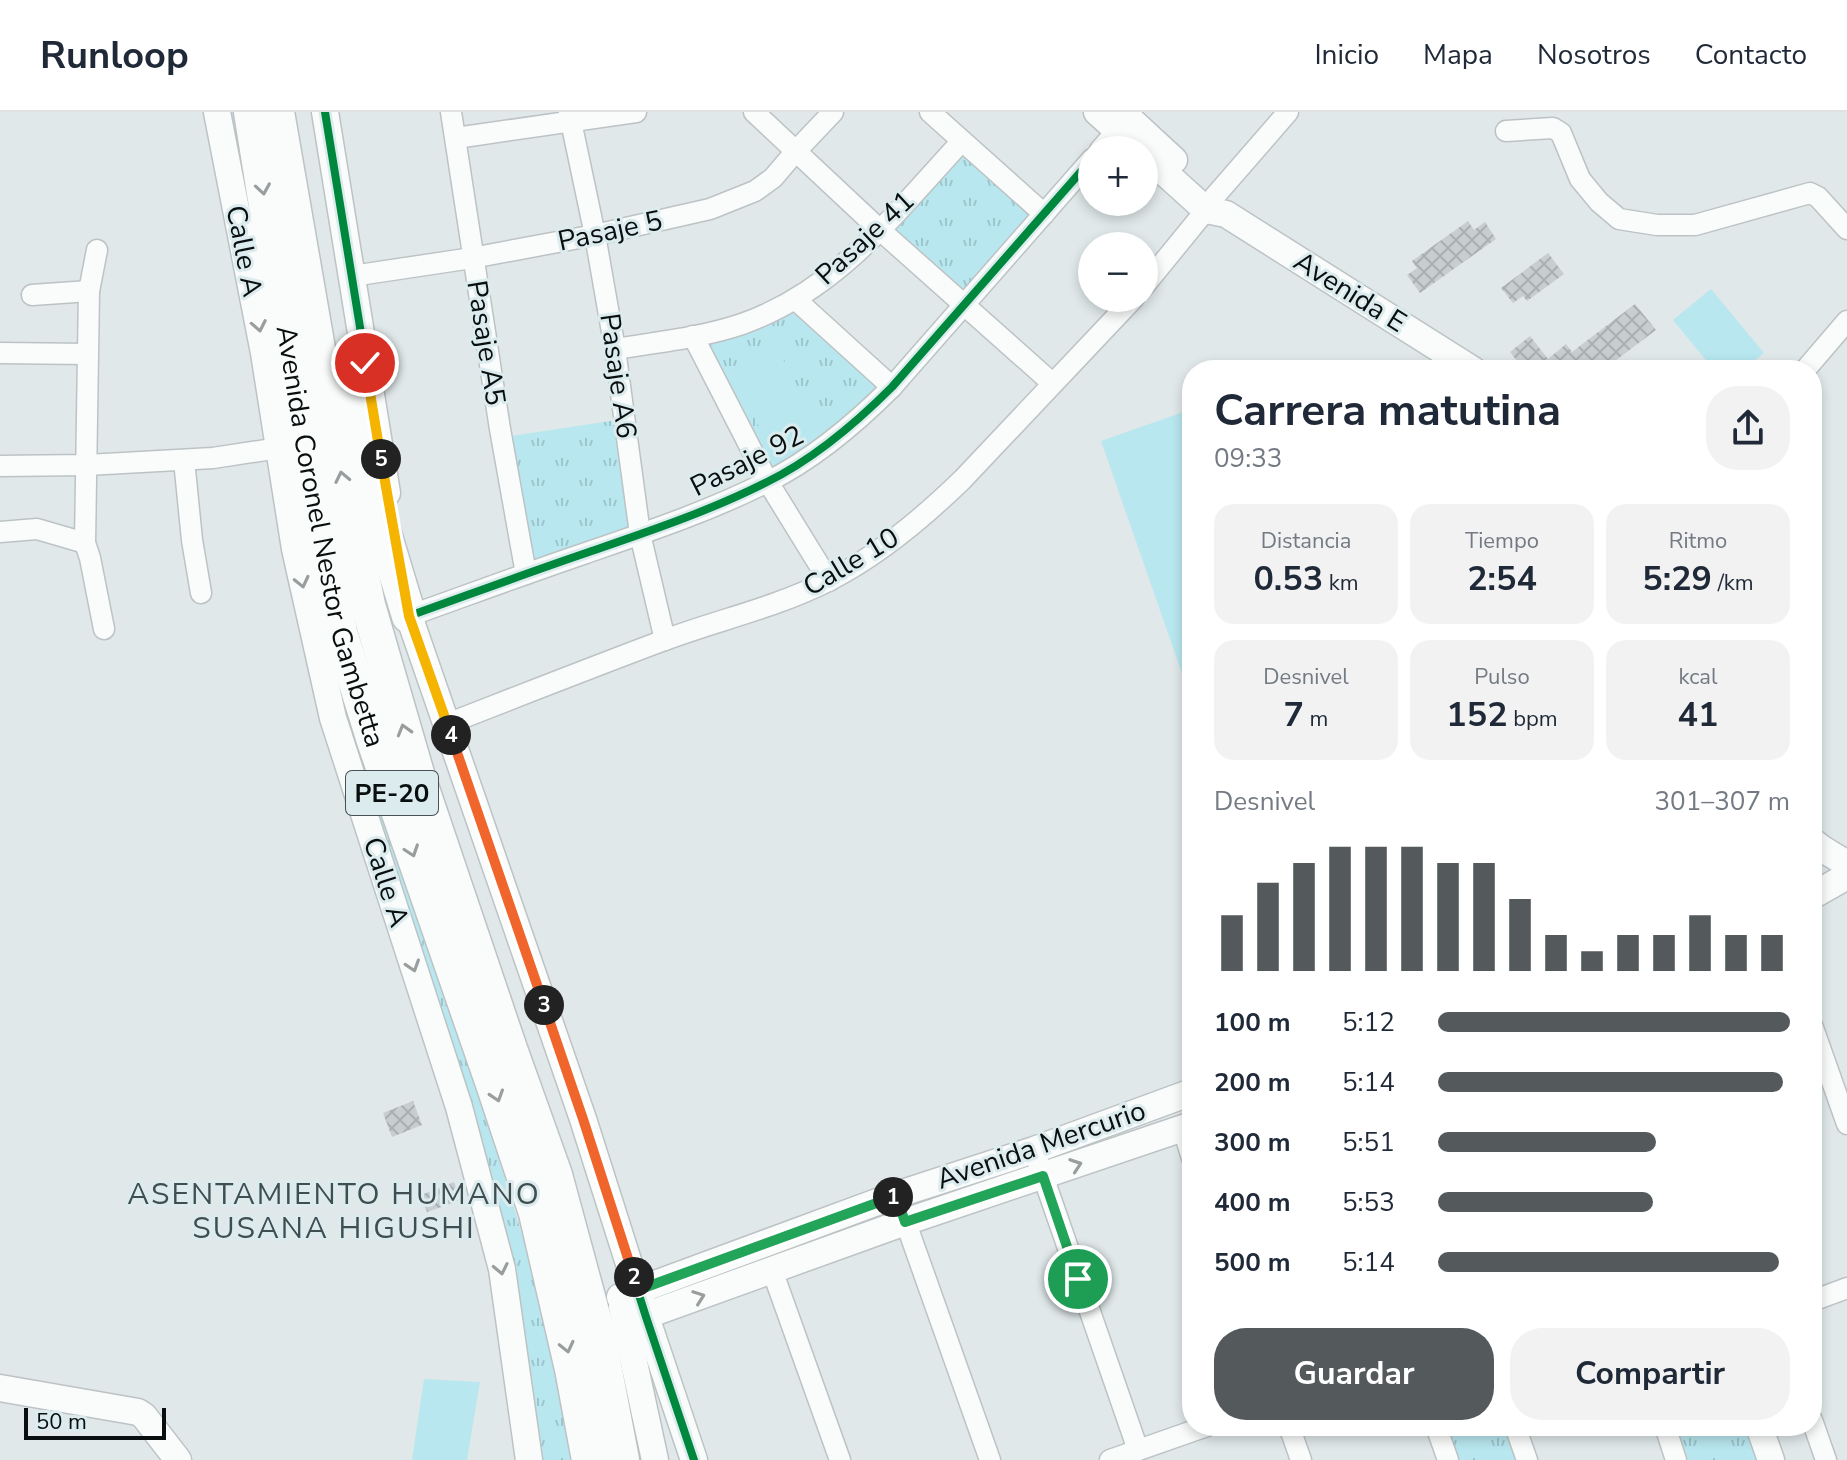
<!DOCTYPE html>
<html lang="es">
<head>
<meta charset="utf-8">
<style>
	body { margin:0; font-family:"Nunito Sans",sans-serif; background:#f2f2f3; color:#1f2937; height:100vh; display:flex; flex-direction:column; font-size:30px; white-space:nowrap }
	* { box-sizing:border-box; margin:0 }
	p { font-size:26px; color:#747a83 }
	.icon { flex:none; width:44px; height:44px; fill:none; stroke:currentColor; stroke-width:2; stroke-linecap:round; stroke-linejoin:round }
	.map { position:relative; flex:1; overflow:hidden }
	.sheet { position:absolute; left:1182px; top:248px; width:640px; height:1076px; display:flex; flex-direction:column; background:#fff; border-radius:32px; box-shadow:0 4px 12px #0003 }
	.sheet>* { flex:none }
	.fabs { position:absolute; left:1078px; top:24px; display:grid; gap:16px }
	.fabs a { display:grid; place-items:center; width:80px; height:80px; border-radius:50%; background:#fff; box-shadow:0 4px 12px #0003; font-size:40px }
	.scale { position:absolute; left:24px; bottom:20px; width:142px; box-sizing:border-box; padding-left:8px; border:4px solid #090e0f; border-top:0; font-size:22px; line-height:28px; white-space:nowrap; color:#090e0f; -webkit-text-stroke:6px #dcecee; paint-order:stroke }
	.pin { position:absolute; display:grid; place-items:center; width:68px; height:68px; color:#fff; margin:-34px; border:4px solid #fff; border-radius:50%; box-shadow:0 2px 8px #0007 }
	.km { position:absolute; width:40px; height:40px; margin:-20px; border-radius:50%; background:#222; color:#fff; font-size:22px; line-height:40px; text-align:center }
	.round { display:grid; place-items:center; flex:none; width:84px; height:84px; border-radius:32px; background:#f2f2f3 }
	.head { display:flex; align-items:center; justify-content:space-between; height:136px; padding:0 32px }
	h1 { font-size:44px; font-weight:700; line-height:60px }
	.figures { display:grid; grid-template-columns:repeat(3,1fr); gap:12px; height:136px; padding:8px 32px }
	.figures div { display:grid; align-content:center; border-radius:20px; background:#f2f2f3; text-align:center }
	.figures b { font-size:34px; font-weight:700 }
	.figures small { font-size:22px; font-weight:400 }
	.figures p { font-size:22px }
	.chart { height:224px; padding:16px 32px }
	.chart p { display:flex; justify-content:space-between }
	.chart svg { width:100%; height:144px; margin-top:8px; stroke:#545a5c; stroke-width:6 }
	.primary-button { display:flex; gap:16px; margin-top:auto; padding:16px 32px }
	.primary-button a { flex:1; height:92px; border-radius:32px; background:#545a5c; color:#fff; font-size:32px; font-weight:700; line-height:92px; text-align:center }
	.primary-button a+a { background:#f2f2f3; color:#1f2937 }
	ul { padding:0 32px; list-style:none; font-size:26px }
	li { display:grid; grid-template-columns:128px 96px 1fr; align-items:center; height:60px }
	li i { height:20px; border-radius:10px; background:#545a5c }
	header { display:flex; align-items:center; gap:48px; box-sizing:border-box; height:112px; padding:0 40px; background:#fff; border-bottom:2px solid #e0e1e3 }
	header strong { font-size:38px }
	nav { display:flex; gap:44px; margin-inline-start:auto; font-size:28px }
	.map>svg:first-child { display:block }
	.grass { fill:url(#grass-tufts) }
	.pitch { fill:#b8e7ef }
	.building { fill:url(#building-cross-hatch) }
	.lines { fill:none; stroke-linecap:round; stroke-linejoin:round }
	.minor-casing { stroke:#bdc3c4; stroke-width:23 }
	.tertiary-casing { stroke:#bdc3c4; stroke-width:29 }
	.trunk-casing { stroke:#bdc3c4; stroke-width:37 }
	.minor { stroke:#fafcfc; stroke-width:20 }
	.tertiary { stroke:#fafcfc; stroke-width:26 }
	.trunk { stroke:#fafcfc; stroke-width:34 }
	.cycleway-casing { stroke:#dcecee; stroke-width:13 }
	.cycleway { stroke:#00873e; stroke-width:8 }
	.oneway { stroke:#9a9d9d }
	.split-1-casing { stroke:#fff; stroke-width:16 }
	.split-2-casing { stroke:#fff; stroke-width:16 }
	.split-3-casing { stroke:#fff; stroke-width:16 }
	.split-4-casing { stroke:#fff; stroke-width:16 }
	.split-5-casing { stroke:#fff; stroke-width:16 }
	.split-6-casing { stroke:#fff; stroke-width:16 }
	.split-1 { stroke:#22a559; stroke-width:10 }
	.split-2 { stroke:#22a559; stroke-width:10 }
	.split-3 { stroke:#f0652b; stroke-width:10 }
	.split-4 { stroke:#f0652b; stroke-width:10 }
	.split-5 { stroke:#f5b400; stroke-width:10 }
	.split-6 { stroke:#f5b400; stroke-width:10 }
	.labels { text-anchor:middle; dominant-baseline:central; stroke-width:6; stroke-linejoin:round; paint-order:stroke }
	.shield { fill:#dcecee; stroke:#485152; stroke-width:2 }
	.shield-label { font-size:26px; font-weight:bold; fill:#090e0f }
	.street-label { font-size:28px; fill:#090e0f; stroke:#dcecee }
	.neighbourhood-label { font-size:30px; letter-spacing:2px; fill:#414e50; stroke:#dcecee }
</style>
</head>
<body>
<header>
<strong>Runloop</strong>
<nav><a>Inicio</a><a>Mapa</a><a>Nosotros</a><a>Contacto</a></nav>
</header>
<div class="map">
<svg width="1847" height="1348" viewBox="0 0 1847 1348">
	<defs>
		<pattern id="grass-tufts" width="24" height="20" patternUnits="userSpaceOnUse" patternTransform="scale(2)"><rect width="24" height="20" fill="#b8e7ef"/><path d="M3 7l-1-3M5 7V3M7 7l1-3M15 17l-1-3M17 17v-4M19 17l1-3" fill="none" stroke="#9dc5cc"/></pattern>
		<pattern id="building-cross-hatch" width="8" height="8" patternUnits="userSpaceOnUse" patternTransform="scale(2)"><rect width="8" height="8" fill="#c8cecf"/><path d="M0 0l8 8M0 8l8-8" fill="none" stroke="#aab0b1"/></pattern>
	</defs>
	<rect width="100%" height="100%" fill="#e0e8ea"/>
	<!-- grass -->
	<g class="grass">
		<polygon points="229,0 239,0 293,340 470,953 529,1145 577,1348 543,1348 525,1226 510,1151 332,567 241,43"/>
		<polygon points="957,44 968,44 1030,100 1030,110 964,182 891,117"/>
		<polygon points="795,201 877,273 880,278 879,283 772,362 703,234"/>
		<polygon points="617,308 633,421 533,455 511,324"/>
		<polygon points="1441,1314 1511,1314 1522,1348 1453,1348"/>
		<polygon points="1677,1314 1747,1314 1759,1348 1688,1348"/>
	</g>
	<!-- pitch -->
	<g class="pitch">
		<polygon points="1711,177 1764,241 1743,258 1714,258 1673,208"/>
		<polygon points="778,238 821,318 774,343 732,263"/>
		<polygon points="1192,297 1192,590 1101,329"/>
		<polygon points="424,1267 480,1270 467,1348 412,1348"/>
	</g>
	<!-- building -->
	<g class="building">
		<polygon points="1468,109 1474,118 1485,110 1496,127 1420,181 1407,163 1417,156 1412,149"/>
		<polygon points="1548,141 1564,162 1527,189 1523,184 1513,191 1501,176"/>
		<polygon points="1635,192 1656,218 1603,258 1524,258 1510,240 1530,224 1548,247 1566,232 1572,240"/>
		<polygon points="413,989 422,1013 392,1025 383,1001"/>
		<polygon points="454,1070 461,1088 427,1100 421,1083"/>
	</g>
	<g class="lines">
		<defs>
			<g id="minor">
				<polyline points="451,0 500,317 526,462"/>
				<polyline points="569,0 595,123 615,237 640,422 665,528"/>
				<polyline points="754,0 880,118 1052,271"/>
				<polyline points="930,0 1044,102"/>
				<polyline points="1506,19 1553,16 1561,21 1580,67 1599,90 1619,107 1657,113 1695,113 1810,81 1818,85 1847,117"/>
				<polyline points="456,26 636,0"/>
				<polyline points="1100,38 1118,18"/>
				<polyline points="97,138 89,179 85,431 90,446 104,517"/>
				<polyline points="352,164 472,146 595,123 710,97 755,79 773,66 796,39 833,0"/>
				<polyline points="1144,174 1206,98 1215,84 1288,0"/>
				<polyline points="32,183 89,179"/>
				<polyline points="795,187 892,275"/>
				<polyline points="693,224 768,370 829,469"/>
				<path d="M615 237C657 230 701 226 742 212 838 178 895 101 962 29"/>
				<polyline points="0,241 87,242"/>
				<polyline points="1805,258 1847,209"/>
				<polyline points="184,348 192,428 201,481"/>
				<polyline points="0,354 87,353 213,346 279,336"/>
				<polyline points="0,420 37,417 85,431"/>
				<path d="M409 504C468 483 527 461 586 441 647 420 710 399 767 370 814 347 855 312 892 275L1092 47"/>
				<path d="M447 612C519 584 590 556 662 529 717 508 775 496 828 469 876 445 924 405 963 367L1134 186"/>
				<polyline points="1812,913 1847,1012"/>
				<polyline points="1183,1017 1192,1046"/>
				<polyline points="1034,1038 1138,1338"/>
				<polyline points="896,1083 990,1348"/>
				<polyline points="772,1158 840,1348"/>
				<polyline points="1812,1189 1847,1176"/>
				<polyline points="1812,1308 1826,1348"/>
				<polyline points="1289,1314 1301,1348"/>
				<polyline points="1436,1314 1448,1348"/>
				<polyline points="1515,1314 1527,1348"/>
				<polyline points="1665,1314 1676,1348"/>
				<polyline points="1110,1348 1207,1314"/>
			</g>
			<g id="tertiary">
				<polyline points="217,0 264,241 295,437 333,606 459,995 502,1157 529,1348"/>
				<polyline points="325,0 387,381"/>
				<polyline points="1097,0 1130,30"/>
				<polyline points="1122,0 1174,48"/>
				<polyline points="1144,42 1206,98 1226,102 1473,258"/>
				<polyline points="406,487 409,504 583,1007 646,1205 694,1348"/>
				<polyline points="1812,729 1821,736 1847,752"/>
				<polyline points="1812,784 1847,764"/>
				<polyline points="620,1185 896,1083 1034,1038 1192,980"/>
				<polyline points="622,1195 655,1348"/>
				<polyline points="625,1211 905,1110 1192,1013"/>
				<polyline points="0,1276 138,1300 144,1304 178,1348"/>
				<polyline points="1759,1314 1771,1348"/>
			</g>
			<g id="trunk">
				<path id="s1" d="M251 0 306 342 340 520 374 629 494 975 536 1101 572 1257 589 1348"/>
				<polyline points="277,0 330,306 368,493 418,665 510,937 555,1063 598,1222 622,1348"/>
				<polyline points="346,279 374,388 409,504"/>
			</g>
		</defs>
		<!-- minor casing -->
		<use href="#minor" class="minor-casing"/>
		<!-- tertiary casing -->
		<use href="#tertiary" class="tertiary-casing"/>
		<!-- trunk casing -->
		<use href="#trunk" class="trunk-casing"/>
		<!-- minor -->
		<use href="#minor" class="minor"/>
		<!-- tertiary -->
		<use href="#tertiary" class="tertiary"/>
		<!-- trunk -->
		<use href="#trunk" class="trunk"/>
		<defs>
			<g id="cycleway">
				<polyline points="325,0 393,418 409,504 583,1007 646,1205 694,1348"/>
				<path d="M409 504C468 483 527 461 586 441 647 420 710 399 767 370 814 347 855 312 892 275L1092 47"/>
			</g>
		</defs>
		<!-- cycleway casing -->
		<use href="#cycleway" class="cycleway-casing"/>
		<!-- cycleway -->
		<use href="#cycleway" class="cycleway"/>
	</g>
	<!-- one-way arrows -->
	<defs><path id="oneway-chevron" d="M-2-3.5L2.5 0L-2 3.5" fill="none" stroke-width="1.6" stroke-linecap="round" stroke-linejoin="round" transform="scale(2)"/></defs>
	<g class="oneway">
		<use href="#oneway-chevron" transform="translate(263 77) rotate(81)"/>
		<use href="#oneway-chevron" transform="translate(259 214) rotate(79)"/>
		<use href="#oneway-chevron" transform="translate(342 365) rotate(-102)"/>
		<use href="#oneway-chevron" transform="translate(302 470) rotate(77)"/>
		<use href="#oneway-chevron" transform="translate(404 618) rotate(-106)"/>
		<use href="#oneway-chevron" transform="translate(412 739) rotate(71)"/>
		<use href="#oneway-chevron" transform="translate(413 854) rotate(72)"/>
		<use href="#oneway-chevron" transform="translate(497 984) rotate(72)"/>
		<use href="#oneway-chevron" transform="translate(1076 1053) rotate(-19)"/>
		<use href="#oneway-chevron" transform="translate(501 1157) rotate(78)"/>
		<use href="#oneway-chevron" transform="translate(699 1185) rotate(-20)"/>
		<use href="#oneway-chevron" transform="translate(567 1235) rotate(77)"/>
	</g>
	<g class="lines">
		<defs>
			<polyline id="split-1" points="893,1085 896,1083 905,1110 1043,1064 1078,1167"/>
			<polyline id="split-2" points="634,1165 638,1178 893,1085"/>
			<polyline id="split-3" points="544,893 583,1007 634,1165"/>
			<polyline id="split-4" points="451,623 544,893"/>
			<polyline id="split-5" points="381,347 409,504 451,623"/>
			<polyline id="split-6" points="365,251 381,347"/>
		</defs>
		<!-- split-1 casing -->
		<use href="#split-1" class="split-1-casing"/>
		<!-- split-2 casing -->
		<use href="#split-2" class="split-2-casing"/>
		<!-- split-3 casing -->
		<use href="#split-3" class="split-3-casing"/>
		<!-- split-4 casing -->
		<use href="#split-4" class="split-4-casing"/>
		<!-- split-5 casing -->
		<use href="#split-5" class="split-5-casing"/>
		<!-- split-6 casing -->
		<use href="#split-6" class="split-6-casing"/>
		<!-- split-1 -->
		<use href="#split-1" class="split-1"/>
		<!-- split-2 -->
		<use href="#split-2" class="split-2"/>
		<!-- split-3 -->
		<use href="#split-3" class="split-3"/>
		<!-- split-4 -->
		<use href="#split-4" class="split-4"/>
		<!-- split-5 -->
		<use href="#split-5" class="split-5"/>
		<!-- split-6 -->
		<use href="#split-6" class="split-6"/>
	</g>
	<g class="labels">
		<!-- shield labels -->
		<rect class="shield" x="346" y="659" width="92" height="44" rx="6"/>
		<g class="shield-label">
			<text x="392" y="681">PE-20</text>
		</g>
		<!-- street labels -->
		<g class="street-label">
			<text transform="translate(610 119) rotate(-12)">Pasaje 5</text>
			<text transform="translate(865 126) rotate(-43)">Pasaje 41</text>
			<text transform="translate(244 139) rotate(79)">Calle A</text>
			<text transform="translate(1350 180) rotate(32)">Avenida E</text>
			<text transform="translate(486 231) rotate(81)">Pasaje A5</text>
			<text transform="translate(618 264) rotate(82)">Pasaje A6</text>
			<text transform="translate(747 349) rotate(-27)">Pasaje 92</text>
			<text stroke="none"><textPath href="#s1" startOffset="432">Avenida Coronel Nestor Gambetta</textPath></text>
			<text transform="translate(851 450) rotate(-31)">Calle 10</text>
			<text transform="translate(386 770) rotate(72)">Calle A</text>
			<text transform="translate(1041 1033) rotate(-19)">Avenida Mercurio</text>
		</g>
		<!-- neighbourhood labels -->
		<g class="neighbourhood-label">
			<text x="334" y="1082">ASENTAMIENTO HUMANO<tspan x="334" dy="34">SUSANA HIGUSHI</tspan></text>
		</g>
	</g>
</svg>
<div class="fabs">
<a>+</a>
<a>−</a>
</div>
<div class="scale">50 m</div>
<div class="pin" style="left:1078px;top:1167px;background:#1e9e55"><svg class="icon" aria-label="arrive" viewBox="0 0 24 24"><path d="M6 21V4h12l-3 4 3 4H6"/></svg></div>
<div class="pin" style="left:365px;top:251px;background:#d93025"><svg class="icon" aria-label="check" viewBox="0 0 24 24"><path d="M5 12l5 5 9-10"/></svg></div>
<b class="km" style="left:893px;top:1085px">1</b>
<b class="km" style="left:634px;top:1165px">2</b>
<b class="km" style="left:544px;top:893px">3</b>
<b class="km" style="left:451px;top:623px">4</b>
<b class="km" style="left:381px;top:347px">5</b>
<section class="sheet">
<div class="head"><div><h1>Carrera matutina</h1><p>09:33</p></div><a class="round"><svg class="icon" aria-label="share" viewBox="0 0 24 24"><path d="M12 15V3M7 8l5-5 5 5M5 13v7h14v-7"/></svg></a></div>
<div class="figures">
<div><p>Distancia</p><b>0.53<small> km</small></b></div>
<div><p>Tiempo</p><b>2:54</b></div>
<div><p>Ritmo</p><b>5:29<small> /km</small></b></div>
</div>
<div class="figures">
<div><p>Desnivel</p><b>7<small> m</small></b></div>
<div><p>Pulso</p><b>152<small> bpm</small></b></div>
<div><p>kcal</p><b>41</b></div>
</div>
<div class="chart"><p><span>Desnivel</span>301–307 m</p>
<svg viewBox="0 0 160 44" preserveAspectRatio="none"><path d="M5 44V27M15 44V17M25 44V11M35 44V6M45 44V6M55 44V6M65 44V11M75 44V11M85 44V22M95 44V33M105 44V38M115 44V33M125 44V33M135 44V27M145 44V33M155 44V33"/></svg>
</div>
<ul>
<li><b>100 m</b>5:12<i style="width:100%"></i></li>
<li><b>200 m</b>5:14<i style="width:98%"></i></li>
<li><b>300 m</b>5:51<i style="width:62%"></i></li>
<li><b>400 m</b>5:53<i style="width:61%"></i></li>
<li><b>500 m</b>5:14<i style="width:97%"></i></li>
</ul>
<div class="primary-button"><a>Guardar</a><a>Compartir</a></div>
</section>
</div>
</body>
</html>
